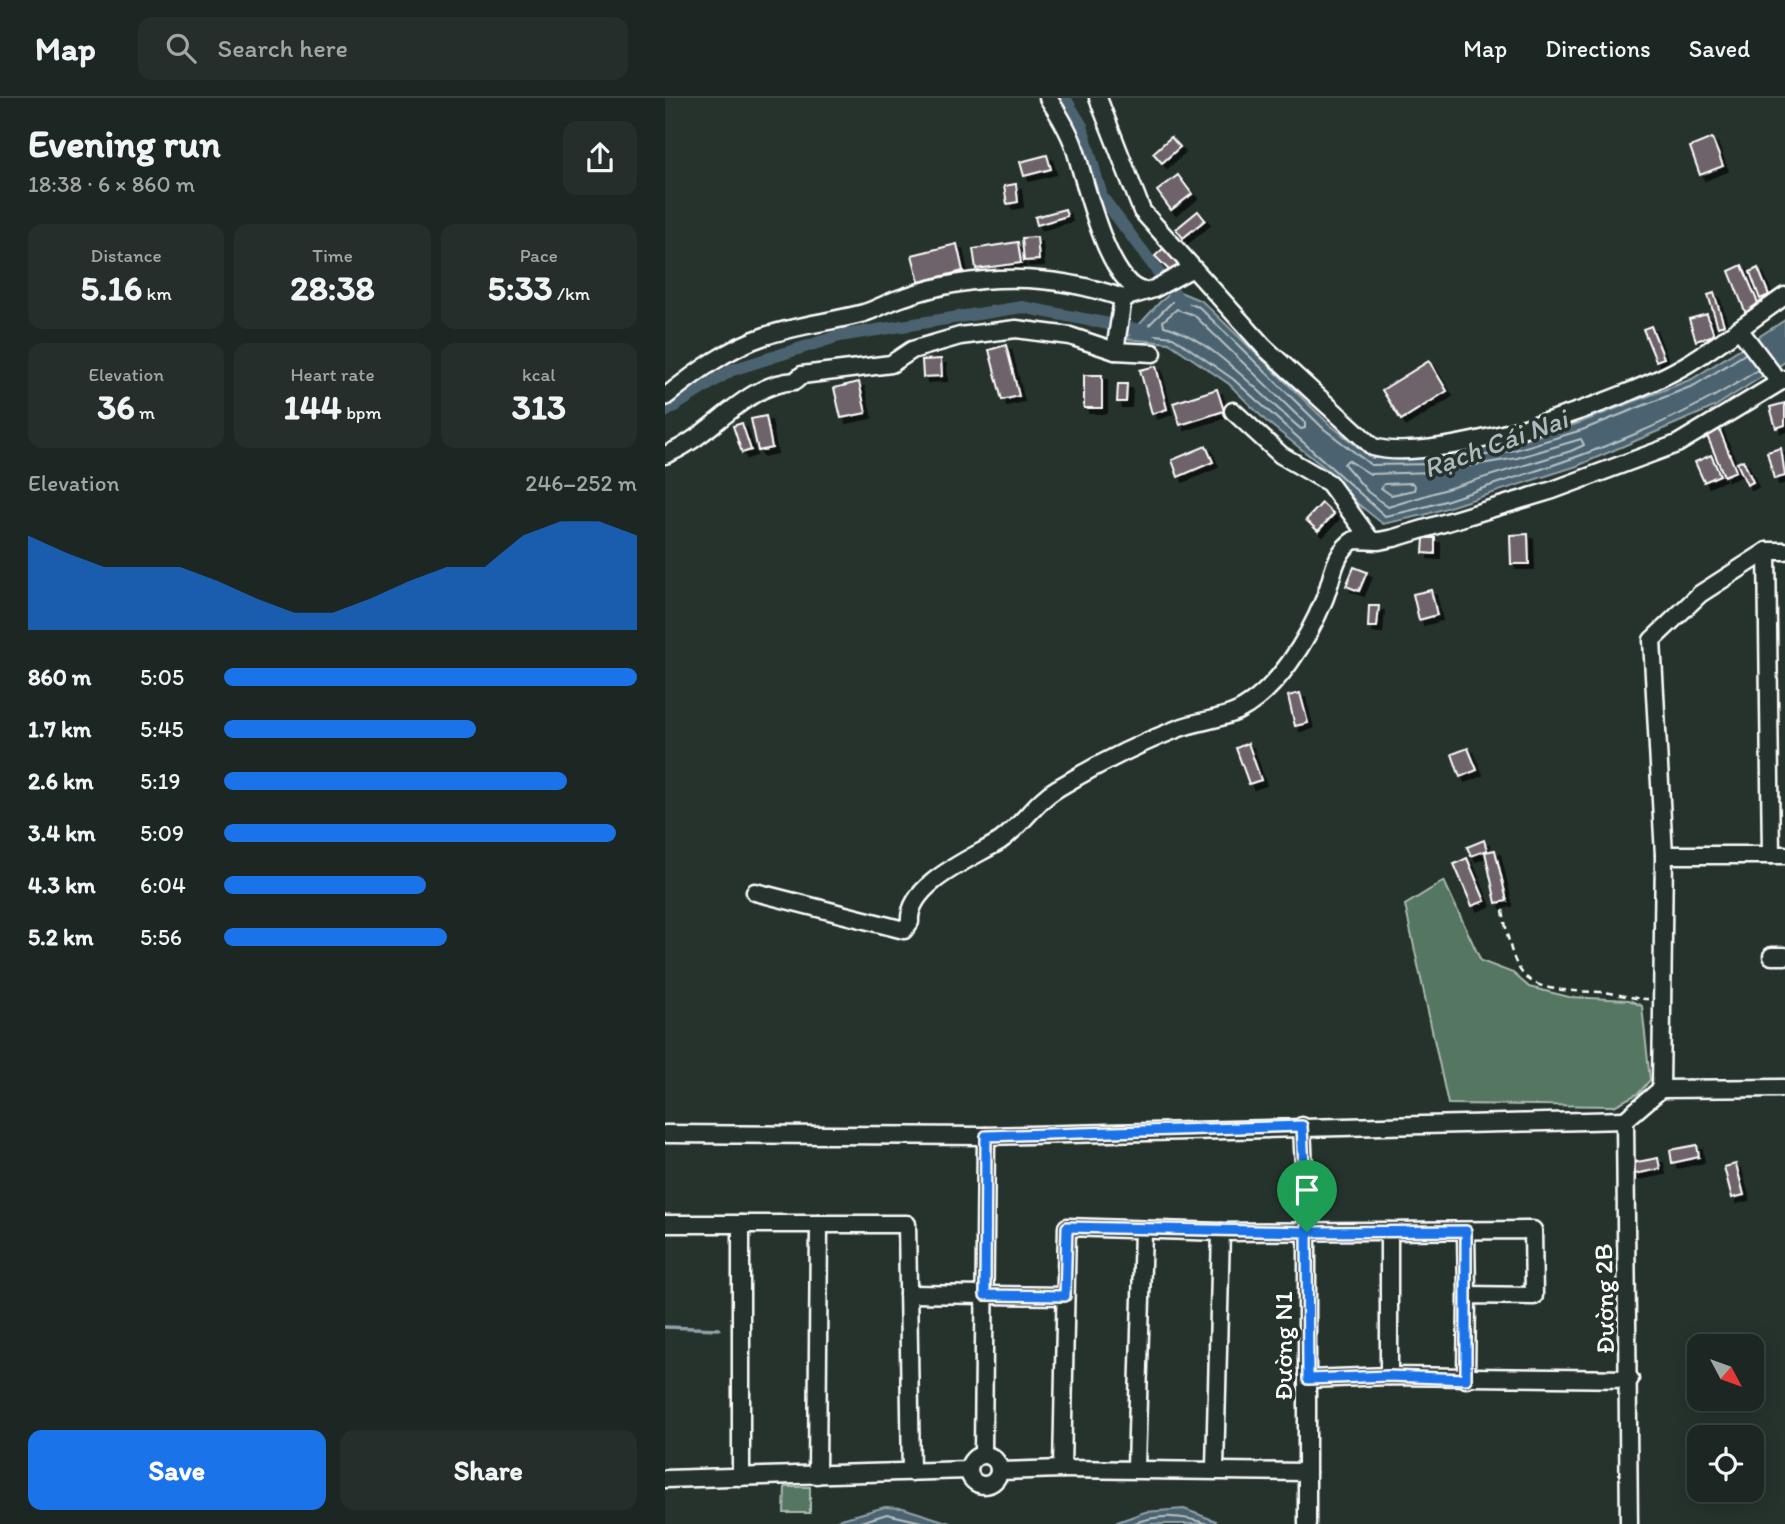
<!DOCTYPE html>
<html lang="en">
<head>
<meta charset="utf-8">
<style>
	body { margin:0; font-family:Itim,sans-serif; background:#252e2a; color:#f1f3f6; height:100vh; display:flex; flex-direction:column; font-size:26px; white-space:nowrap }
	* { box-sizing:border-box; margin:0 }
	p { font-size:23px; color:#a0a5a5 }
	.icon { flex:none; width:38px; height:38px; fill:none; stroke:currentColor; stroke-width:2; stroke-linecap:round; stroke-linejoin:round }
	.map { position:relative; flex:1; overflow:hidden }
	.panel { display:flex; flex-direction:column; background:#1c2622; width:665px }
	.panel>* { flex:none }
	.needle { width:46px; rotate:131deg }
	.tools { position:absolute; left:1022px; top:1236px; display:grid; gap:14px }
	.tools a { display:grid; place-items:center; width:77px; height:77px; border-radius:14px; background:#1c2622; box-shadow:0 4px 18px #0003,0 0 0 2px #3a4340; font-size:35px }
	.pin { position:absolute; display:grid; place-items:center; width:60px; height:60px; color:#fff; margin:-72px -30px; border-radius:50% 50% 50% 0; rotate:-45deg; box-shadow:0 0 7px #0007 }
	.pin .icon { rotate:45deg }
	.round { display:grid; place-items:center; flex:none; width:74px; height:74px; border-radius:14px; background:#252e2a }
	.overview { display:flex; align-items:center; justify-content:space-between; height:119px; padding:0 28px }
	h1 { font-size:38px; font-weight:700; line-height:52px }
	.figures { display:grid; grid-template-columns:repeat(3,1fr); gap:10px; height:119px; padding:7px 28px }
	.figures div { display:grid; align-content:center; border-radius:14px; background:#252e2a; text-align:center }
	.figures b { font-size:35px; font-weight:700 }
	.figures small { font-size:19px; font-weight:400 }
	.figures p { font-size:19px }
	.chart { height:196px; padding:14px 28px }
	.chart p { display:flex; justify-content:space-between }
	.chart svg { width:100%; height:126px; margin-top:7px; fill:#1a73e8; opacity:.7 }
	.button { display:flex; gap:14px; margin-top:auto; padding:14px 28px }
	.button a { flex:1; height:80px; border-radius:14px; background:#1a73e8; color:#fff; font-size:28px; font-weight:700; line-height:80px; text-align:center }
	.button a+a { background:#252e2a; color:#f1f3f6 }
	ul { padding:0 28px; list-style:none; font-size:23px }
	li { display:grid; grid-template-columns:112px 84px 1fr; align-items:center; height:52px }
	li i { height:18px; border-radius:9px; background:#1a73e8 }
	header { display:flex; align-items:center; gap:42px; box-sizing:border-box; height:98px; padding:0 35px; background:#1c2622; border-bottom:2px solid #3a4340 }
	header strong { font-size:33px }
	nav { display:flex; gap:38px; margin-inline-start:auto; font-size:24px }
	.search { width:490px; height:63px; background:#252e2a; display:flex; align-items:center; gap:18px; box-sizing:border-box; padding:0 24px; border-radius:14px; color:#a0a5a5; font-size:26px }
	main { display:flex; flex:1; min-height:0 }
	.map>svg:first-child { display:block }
	.green { fill:#547660; stroke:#aabab0; stroke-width:2 }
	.water { fill:#4b646f; stroke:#93a2a9; stroke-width:2 }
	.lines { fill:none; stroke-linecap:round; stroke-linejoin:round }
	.shore { stroke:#b7c1c5; stroke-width:2 }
	.stream { stroke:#93a2a9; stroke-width:3.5 }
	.canal { stroke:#4b646f; stroke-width:12 }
	.building { fill:#6e646a; stroke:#fff; stroke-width:2; filter:url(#shadow) }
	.minor-casing { stroke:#fff; stroke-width:21 }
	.path { stroke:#fff; stroke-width:2.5; stroke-dasharray:7 5; stroke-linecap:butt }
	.minor { stroke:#26332d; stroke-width:16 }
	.route-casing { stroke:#fff; stroke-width:14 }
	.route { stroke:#1a73e8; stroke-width:9 }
	.labels { text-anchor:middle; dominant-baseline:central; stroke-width:7; stroke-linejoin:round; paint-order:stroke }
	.street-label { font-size:26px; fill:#fff; stroke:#26332d }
	.water-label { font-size:28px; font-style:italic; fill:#aeb9be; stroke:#26332d }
</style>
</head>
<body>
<header>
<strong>Map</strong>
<div class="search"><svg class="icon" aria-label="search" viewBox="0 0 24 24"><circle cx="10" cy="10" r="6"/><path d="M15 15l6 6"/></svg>Search here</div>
<nav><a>Map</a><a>Directions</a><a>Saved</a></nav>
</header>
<main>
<section class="panel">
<div class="overview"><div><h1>Evening run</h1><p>18:38 · 6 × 860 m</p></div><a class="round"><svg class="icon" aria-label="share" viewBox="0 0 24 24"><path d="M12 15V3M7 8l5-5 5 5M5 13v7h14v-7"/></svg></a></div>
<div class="figures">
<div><p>Distance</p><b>5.16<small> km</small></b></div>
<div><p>Time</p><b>28:38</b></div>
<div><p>Pace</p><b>5:33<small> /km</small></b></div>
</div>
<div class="figures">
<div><p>Elevation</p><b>36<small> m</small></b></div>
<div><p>Heart rate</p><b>144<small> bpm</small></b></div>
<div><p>kcal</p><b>313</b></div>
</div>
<div class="chart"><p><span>Elevation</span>246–252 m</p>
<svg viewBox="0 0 160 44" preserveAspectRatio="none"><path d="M0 44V11L10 17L20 22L30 22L40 22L50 27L60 33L70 38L80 38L90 33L100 27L110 22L120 22L130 11L140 6L150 6L160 11V44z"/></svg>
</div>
<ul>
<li><b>860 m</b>5:05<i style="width:100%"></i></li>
<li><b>1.7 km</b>5:45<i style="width:61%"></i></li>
<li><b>2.6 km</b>5:19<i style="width:83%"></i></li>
<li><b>3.4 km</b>5:09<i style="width:95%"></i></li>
<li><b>4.3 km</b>6:04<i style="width:49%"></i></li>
<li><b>5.2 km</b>5:56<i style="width:54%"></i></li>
</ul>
<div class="button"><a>Save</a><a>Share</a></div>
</section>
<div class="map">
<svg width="1120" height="1426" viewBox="0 0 1120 1426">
	<defs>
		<filter id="shadow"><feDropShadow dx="5" dy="5" stdDeviation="0" flood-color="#0009"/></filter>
	</defs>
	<rect width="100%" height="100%" fill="#26332d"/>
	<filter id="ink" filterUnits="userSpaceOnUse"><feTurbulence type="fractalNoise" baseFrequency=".0143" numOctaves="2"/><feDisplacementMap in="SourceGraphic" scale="14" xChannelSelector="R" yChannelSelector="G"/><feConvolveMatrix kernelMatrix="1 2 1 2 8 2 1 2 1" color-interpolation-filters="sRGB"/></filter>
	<g filter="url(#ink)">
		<!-- green -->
		<g class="green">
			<polygon points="779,783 816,863 848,875 864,889 904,899 964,902 977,908 985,982 974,995 949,1008 783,1006 740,807"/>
			<polygon points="120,1389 145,1389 145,1415 119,1415"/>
		</g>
		<!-- water -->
		<g class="water">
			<polygon points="510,192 537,203 664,326 707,360 767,359 848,345 914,325 1027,281 1120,222 1120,264 1049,309 912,368 759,417 718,426 692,405 665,374 601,323 564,286 504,245 461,241 495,204"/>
			<polygon points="220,1409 238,1410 288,1426 158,1426"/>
			<polygon points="519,1411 551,1423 549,1426 447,1426 480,1414"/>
		</g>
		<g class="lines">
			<!-- shore -->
			<g class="shore">
				<path d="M512 211 529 217 640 325V330L636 331C598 300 546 239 499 228L498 223Z"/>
				<path d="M1080 256 1030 287 917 332 850 352 768 366 706 367 659 331 534 209 510 201 479 232 482 236 508 239 568 281 720 418C759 411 796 398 833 385 923 357 1013 324 1093 272"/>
				<polygon points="916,341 919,347 906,353 723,409 703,394 679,366 683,362 705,376 768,374 852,360"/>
				<polygon points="747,385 750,388 749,392 726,397 716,390 719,386"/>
				<polyline points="189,1426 222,1416 265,1426"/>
				<path d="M467 1426C494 1416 517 1417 543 1426"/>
			</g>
			<!-- stream -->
			<polyline class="stream" points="0,1229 54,1231"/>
			<!-- canal -->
			<g class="canal">
				<polyline points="400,0 417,28 437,99 518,207"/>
				<polyline points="0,314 67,272 174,238 357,209 485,234"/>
			</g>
		</g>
		<!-- building -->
		<g class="building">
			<polygon points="506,39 515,49 497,65 488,55"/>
			<polygon points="1047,40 1058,68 1035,77 1025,49"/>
			<polygon points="382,57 386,71 359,78 355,64"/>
			<polygon points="513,77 527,96 506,112 492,93"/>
			<polygon points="351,86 353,104 342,106 339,88"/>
			<polygon points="400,111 402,118 372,127 370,119"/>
			<polygon points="533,113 540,122 518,140 511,131"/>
			<polygon points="372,139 374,162 359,163 357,140"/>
			<polygon points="353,144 356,165 311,171 308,151"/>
			<polygon points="292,146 298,173 254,184 247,157"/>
			<polygon points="501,148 518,166 508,176 490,158"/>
			<polygon points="1077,167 1095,210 1081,216 1064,173"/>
			<polygon points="1093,170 1104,197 1095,201 1085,174"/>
			<polygon points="1049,195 1059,227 1053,229 1043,197"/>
			<polygon points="1042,216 1049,237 1031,243 1024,221"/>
			<polygon points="986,228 999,260 991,263 978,231"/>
			<polygon points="341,247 354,298 337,302 324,252"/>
			<polygon points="276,261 277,278 258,279 257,262"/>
			<polygon points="764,263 782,293 736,322 717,292"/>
			<polygon points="491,268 502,311 487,316 475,272"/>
			<rect x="419" y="277" width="18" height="33"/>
			<polygon points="194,284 201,315 176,320 169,290"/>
			<polygon points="453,286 462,286 461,304 452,304"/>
			<polygon points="552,291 559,313 515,327 508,305"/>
			<polygon points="1120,305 1120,327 1111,330 1105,309"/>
			<polygon points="101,318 107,350 93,353 86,321"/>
			<polygon points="77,325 86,352 77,355 68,328"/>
			<polygon points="1053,328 1071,373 1059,378 1040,333"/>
			<polygon points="541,348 548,364 513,379 507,362"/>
			<polygon points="1116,350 1120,378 1109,381 1102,354"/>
			<polygon points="1046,357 1055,377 1039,384 1030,364"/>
			<polygon points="1078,362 1088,384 1082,387 1072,365"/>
			<polygon points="657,405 669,416 653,433 641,422"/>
			<polygon points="863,436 864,466 846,466 845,437"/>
			<polygon points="759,440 770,440 770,456 758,455"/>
			<polygon points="689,469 702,474 694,493 681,488"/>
			<polygon points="766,492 772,517 754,522 748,496"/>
			<polygon points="704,508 714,508 712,529 703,529"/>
			<polygon points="635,595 643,625 630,628 623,598"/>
			<polygon points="583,645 596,682 584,686 571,650"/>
			<polygon points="803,650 812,672 795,679 787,656"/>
			<polygon points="819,742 822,752 806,758 802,749"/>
			<polygon points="830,752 842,803 831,805 820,754"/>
			<polygon points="802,760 820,803 807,808 789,766"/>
			<polygon points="1032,1047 1034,1059 1007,1065 1005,1052"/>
			<polygon points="993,1060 995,1071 969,1076 967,1065"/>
			<polygon points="1071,1066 1079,1097 1067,1100 1059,1069"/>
		</g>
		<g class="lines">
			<defs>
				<g id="minor">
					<path d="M383 0C393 15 403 31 409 48 419 77 443 194 482 193"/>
					<path d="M433 0 477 113 599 249 708 349C771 368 966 301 1024 265 1057 245 1088 220 1120 198"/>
					<polyline points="1074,231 1114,284"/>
					<polyline points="450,253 458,200 489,191 526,171"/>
					<path d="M0 299C30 275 63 250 100 238 132 227 166 224 199 215 212 211 225 203 239 199 311 174 387 175 458 200"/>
					<polyline points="568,313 616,357 664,385 705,441"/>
					<path d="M0 357C47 339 78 286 130 283L137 277 226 266 247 252 295 238 351 231 405 238 450 253 488 255"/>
					<polyline points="1102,453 1106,757"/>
					<polyline points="999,757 1120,757"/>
					<path d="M90 794 239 832 245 824C242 786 308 760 335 743 357 728 370 703 393 690 431 667 471 647 512 631 532 623 554 622 573 613 612 593 643 541 659 502 668 481 668 455 689 442L714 443 729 440 888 392 1012 346 1120 281"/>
					<polyline points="1107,858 1120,858"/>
					<polyline points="996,991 999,757 987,542 1035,496 1102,453 1120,453"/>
					<polyline points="996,991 1120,990"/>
					<polyline points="637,1028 642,1134 642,1426"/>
					<polyline points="0,1036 321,1038 960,1022"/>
					<polyline points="0,1126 242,1126 246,1374"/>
					<polyline points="76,1126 76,1379"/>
					<polyline points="801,1133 802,1197"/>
					<polyline points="243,1196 400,1198"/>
					<polyline points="724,1278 724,1133"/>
					<polyline points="643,1281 724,1278 965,1281"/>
					<circle cx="319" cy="1372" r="15"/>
					<polyline points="318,1357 321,1038"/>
					<polyline points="471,1369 478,1133"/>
					<polyline points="550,1370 556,1134"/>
					<polyline points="334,1373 397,1371"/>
					<polyline points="642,1374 397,1371 402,1129 556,1134 868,1132 869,1198 802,1197 801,1281"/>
					<polyline points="152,1377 154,1126"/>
					<polyline points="0,1381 304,1372"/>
					<polyline points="964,1426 960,1022 996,991"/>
				</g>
			</defs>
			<!-- minor casing -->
			<use href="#minor" class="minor-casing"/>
			<!-- path -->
			<path class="path" d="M838 812C850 888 860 892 936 894 952 895 967 901 983 901"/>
			<!-- minor -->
			<use href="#minor" class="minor"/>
		</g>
	</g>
	<g class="lines" filter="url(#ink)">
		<defs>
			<polyline id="route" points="642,1134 402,1129 400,1198 320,1197 321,1038 637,1028 642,1134 801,1133 801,1281 724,1278 643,1281 642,1134"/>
		</defs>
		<!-- route casing -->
		<use href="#route" class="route-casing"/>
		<!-- route -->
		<use href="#route" class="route"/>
	</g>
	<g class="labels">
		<!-- street labels -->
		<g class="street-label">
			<text transform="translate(939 1201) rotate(-91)">Đường 2B</text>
			<text transform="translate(618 1248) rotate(-90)">Đường N1</text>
		</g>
		<!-- water labels -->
		<g class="water-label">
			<text transform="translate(830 345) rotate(-20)">Rạch Cái Nai</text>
		</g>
	</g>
</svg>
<div class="tools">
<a><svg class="needle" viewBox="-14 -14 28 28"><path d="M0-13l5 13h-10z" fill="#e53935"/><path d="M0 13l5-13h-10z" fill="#a0a5a5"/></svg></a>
<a><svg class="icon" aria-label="locate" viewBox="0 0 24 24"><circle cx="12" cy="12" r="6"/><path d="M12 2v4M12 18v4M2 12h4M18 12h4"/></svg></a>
</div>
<div class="pin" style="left:642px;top:1134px;background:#1e9e55"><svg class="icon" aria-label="arrive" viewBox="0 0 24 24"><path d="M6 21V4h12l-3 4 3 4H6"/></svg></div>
</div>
</main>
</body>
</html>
